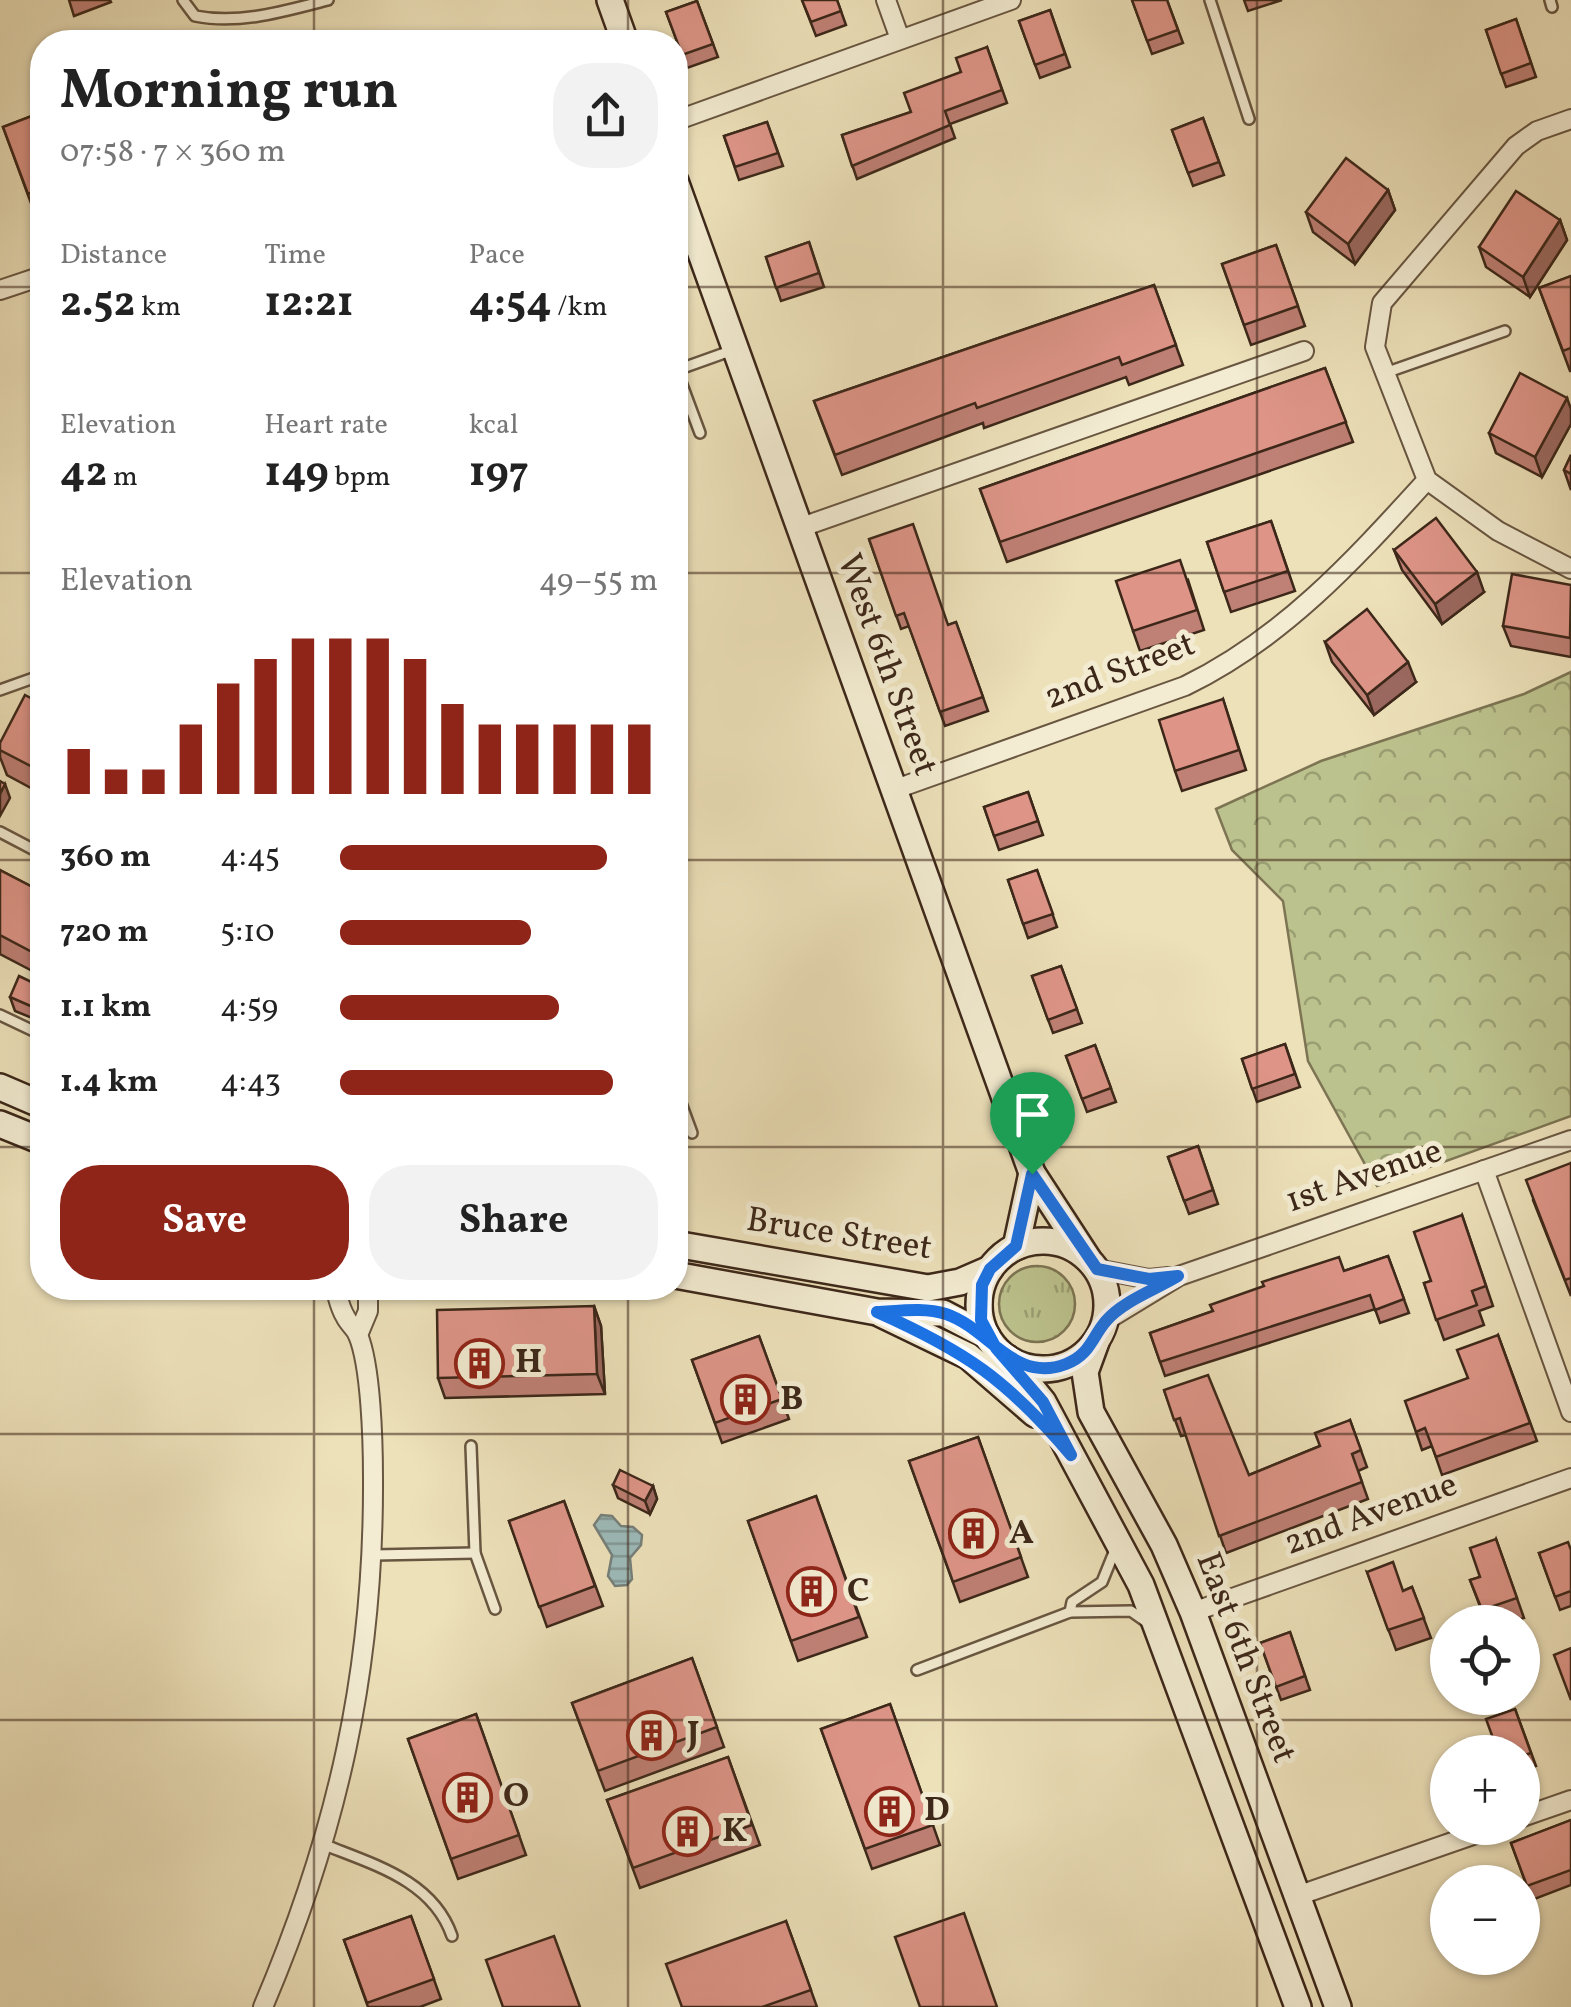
<!DOCTYPE html>
<html lang="en">
<head>
<meta charset="utf-8">
<style>
	body { margin:0; font-family:Vollkorn,serif; background:#f2f2f2; color:#222; height:100vh; display:flex; flex-direction:column; font-size:38px; white-space:nowrap }
	* { box-sizing:border-box; margin:0 }
	p { font-size:32px; color:#767676 }
	.icon { flex:none; width:55px; height:55px; fill:none; stroke:currentColor; stroke-width:2; stroke-linecap:round; stroke-linejoin:round }
	.map { position:relative; flex:1; overflow:hidden }
	.drawer { position:absolute; left:30px; top:30px; width:658px; height:1270px; display:flex; flex-direction:column; background:#fff; border-radius:40px; box-shadow:0 2px 8px #0004 }
	.drawer>* { flex:none }
	.tools { position:absolute; left:1430px; top:1605px; display:grid; gap:20px }
	.tools a { display:grid; place-items:center; width:110px; height:110px; border-radius:50%; background:#fff; box-shadow:0 2px 8px #0004; font-size:50px }
	.pin { position:absolute; display:grid; place-items:center; width:85px; height:85px; color:#fff; margin:-102px -42px; border-radius:50% 50% 50% 0; rotate:-45deg; box-shadow:0 0 10px #0007 }
	.pin .icon { rotate:45deg }
	.round { display:grid; place-items:center; flex:none; width:105px; height:105px; border-radius:40px; background:#f2f2f2 }
	.summary { display:flex; align-items:center; justify-content:space-between; height:170px; padding:0 30px }
	h1 { font-size:55px; font-weight:700; line-height:75px }
	.stats { display:grid; grid-template-columns:repeat(3,1fr); gap:15px; height:170px; padding:10px 30px }
	.stats div { display:grid; align-content:center }
	.stats b { font-size:42px; font-weight:700 }
	.stats small { font-size:28px; font-weight:400 }
	.stats p { font-size:28px }
	.chart { height:280px; padding:20px 30px }
	.chart p { display:flex; justify-content:space-between }
	.chart svg { width:100%; height:180px; margin-top:10px; stroke:#8f2418; stroke-width:6 }
	.cta { display:flex; gap:20px; margin-top:auto; padding:20px 30px }
	.cta a { flex:1; height:115px; border-radius:40px; background:#8f2418; color:#fff; font-size:40px; font-weight:700; line-height:115px; text-align:center }
	.cta a+a { background:#f2f2f2; color:#222 }
	ul { padding:0 30px; list-style:none; font-size:32px }
	li { display:grid; grid-template-columns:160px 120px 1fr; align-items:center; height:75px }
	li i { height:25px; border-radius:12px; background:#8f2418 }
	.map>svg:first-child { display:block }
	.grass { fill:url(#grass-tufts); stroke:#7c7453; stroke-width:2.5 }
	.forest { fill:url(#forest-crowns); stroke:#7c7453; stroke-width:2.5 }
	.water { fill:url(#water-rules); stroke:#76807a; stroke-width:2.5 }
	.lines { fill:none; stroke-linecap:round; stroke-linejoin:round }
	.lane-casing { stroke:#685641; stroke-width:14 }
	.street-casing { stroke:#685641; stroke-width:22 }
	.secondary-casing { stroke:#3c2719; stroke-width:30 }
	.lane { stroke:#f3ecd2; stroke-width:9 }
	.street { stroke:#f3ecd2; stroke-width:18 }
	.secondary { stroke:#f3ecd2; stroke-width:25 }
	.wall { fill:#bf8075; stroke:#3c2719; stroke-width:2.5 }
	.shaded-wall { fill:#9b685f; stroke:#3c2719; stroke-width:2.5 }
	.building { fill:#de9588; stroke:#3c2719; stroke-width:2.5 }
	.route-casing { stroke:#fff; stroke-width:20 }
	.route { stroke:#1a73e8; stroke-width:12 }
	.grid { fill:none; stroke:#3c2719; stroke-width:2.5; stroke-opacity:0.55 }
	.labels { text-anchor:middle; dominant-baseline:central; stroke-width:10; stroke-linejoin:round; paint-order:stroke }
	.street-label { font-size:35px; fill:#3c2719; stroke:#f3ecd2 }
	.poi-label { font-size:35px; font-weight:bold; fill:#3c2719; stroke:#f3ecd2; text-anchor:start }
</style>
</head>
<body>
<div class="map">
<svg width="1571" height="2007" viewBox="0 0 1571 2007">
	<defs>
		<pattern id="grass-tufts" width="24" height="20" patternUnits="userSpaceOnUse" patternTransform="scale(2.5)"><rect width="24" height="20" fill="#bcc28d"/><path d="M3 7l-1-3M5 7V3M7 7l1-3M15 17l-1-3M17 17v-4M19 17l1-3" fill="none" stroke="#9a9e72"/></pattern>
		<pattern id="forest-crowns" width="20" height="18" patternUnits="userSpaceOnUse" patternTransform="scale(2.5)"><rect width="20" height="18" fill="#bcc28d"/><path d="M2 6a3 3 0 1 1 6 0M12 15a3 3 0 1 1 6 0" fill="none" stroke="#9a9e72"/></pattern>
		<pattern id="water-rules" width="6" height="5" patternUnits="userSpaceOnUse" patternTransform="scale(2.5)"><rect width="6" height="5" fill="#9dbbba"/><path d="M0 2.5h6" fill="none" stroke="#819896"/></pattern>
	</defs>
	<rect width="100%" height="100%" fill="#ede1ba"/>
	<filter id="stains"><feTurbulence type="fractalNoise" baseFrequency=".002" numOctaves="4"/><feColorMatrix values="0 0 0 0 .2 0 0 0 0 .09 0 0 0 0 .02 0 0 0 .5 -.17"/></filter>
	<radialGradient id="worn" r=".72"><stop offset=".6" stop-color="#630" stop-opacity="0"/><stop offset="1" stop-color="#630" stop-opacity=".3"/></radialGradient>
	<!-- grass -->
	<circle class="grass" cx="1037" cy="1304" r="38"/>
	<!-- forest -->
	<polygon class="forest" points="1571,672 1571,1116 1377,1186 1308,1061 1283,901 1232,850 1216,809 1321,761 1524,694"/>
	<!-- water -->
	<polygon class="water" points="601,1515 612,1516 621,1526 633,1527 642,1535 641,1545 630,1558 632,1579 627,1585 615,1586 608,1576 612,1555 594,1525"/>
	<g class="lines">
		<defs>
			<g id="lane">
				<path d="M183 0 195 16C240 25 285 11 328 0"/>
				<polyline points="1210,0 1249,119"/>
				<polyline points="1550,0 1552,7"/>
				<polyline points="675,366 700,433"/>
				<polyline points="677,370 733,350"/>
				<polyline points="1385,373 1505,331"/>
				<polyline points="0,690 42,675"/>
				<polyline points="0,832 42,854"/>
				<polyline points="0,1015 42,1035"/>
				<polyline points="675,1087 692,1133"/>
				<polyline points="471,1446 475,1553 495,1609"/>
				<polyline points="374,1555 475,1553"/>
				<polyline points="1070,1612 1072,1602 1102,1582 1115,1550"/>
				<polyline points="917,1670 1070,1612 1131,1611 1148,1623"/>
				<path d="M325 1845C375 1865 433 1881 452 1936"/>
			</g>
			<g id="street">
				<polyline points="886,0 900,39"/>
				<polyline points="1571,119 1537,131 1516,146 1382,303 1375,347 1427,480 1498,531 1571,569"/>
				<polyline points="675,121 1011,0"/>
				<polyline points="0,290 42,276"/>
				<polyline points="799,528 1304,351"/>
				<path d="M893 790 1185 686C1284 638 1354 560 1427 480"/>
				<polyline points="1484,1170 1571,1412"/>
				<polyline points="1097,1269 1149,1279 1168,1277"/>
				<polyline points="1105,1321 1179,1276 1571,1140"/>
				<polyline points="358,1335 368,1311 368,1288"/>
				<polyline points="1193,1612 1571,1478"/>
				<polyline points="1522,1817 1571,1800"/>
				<polyline points="1297,1896 1493,1828"/>
				<path d="M263 2007C338 1831 374 1669 373 1478 373 1442 371 1366 358 1335 355 1328 348 1323 345 1316 340 1308 338 1297 335 1288"/>
			</g>
			<g id="secondary">
				<polyline points="610,0 625,42"/>
				<polyline points="675,181 1032,1173 1088,1259"/>
				<polyline points="0,1087 42,1105"/>
				<polyline points="0,1124 42,1141"/>
				<circle cx="1043" cy="1305" r="64"/>
				<polyline points="675,1244 928,1288 960,1282 990,1269"/>
				<polyline points="1016,1247 1032,1173"/>
				<polyline points="675,1275 877,1312 943,1313 987,1336"/>
				<polyline points="881,1314 968,1356 1035,1414"/>
				<polyline points="1096,1342 1085,1372 1091,1412 1164,1545 1193,1612 1338,2007"/>
				<polyline points="1007,1358 1043,1402 1141,1585 1298,2007"/>
			</g>
		</defs>
		<!-- lane casing -->
		<use href="#lane" class="lane-casing"/>
		<!-- street casing -->
		<use href="#street" class="street-casing"/>
		<!-- secondary casing -->
		<use href="#secondary" class="secondary-casing"/>
		<!-- lane -->
		<use href="#lane" class="lane"/>
		<!-- street -->
		<use href="#street" class="street"/>
		<!-- secondary -->
		<use href="#secondary" class="secondary"/>
	</g>
	<!-- wall -->
	<g class="wall">
		<polygon points="69,0 110,0 111,2 74,16"/>
		<polygon points="802,0 837,0 846,25 816,36"/>
		<polygon points="1132,0 1167,0 1183,43 1152,54"/>
		<polygon points="1244,0 1282,0 1248,11"/>
		<polygon points="697,1 718,57 687,68 666,12"/>
		<polygon points="1050,10 1070,67 1040,78 1019,21"/>
		<polygon points="1516,19 1536,77 1506,87 1486,30"/>
		<polygon points="987,47 1007,103 950,124 955,138 857,179 842,135 911,112 961,72"/>
		<polygon points="42,112 42,211 35,214 3,127"/>
		<polygon points="1203,118 1224,175 1193,186 1172,130"/>
		<polygon points="767,122 783,166 739,180 724,136"/>
		<polygon points="1388,190 1395,210 1355,264 1313,232 1306,212"/>
		<polygon points="1560,220 1567,240 1530,297 1486,267 1479,247"/>
		<polygon points="809,242 824,287 781,301 766,257"/>
		<polygon points="1276,245 1305,326 1251,345 1222,264"/>
		<polygon points="1571,276 1571,371 1570,371 1539,288"/>
		<polygon points="1154,285 1183,365 1129,385 1126,377 984,428 983,423 842,475 814,401"/>
		<polygon points="1325,368 1353,442 1007,562 980,489"/>
		<polygon points="1571,409 1571,424 1542,477 1496,453 1489,433"/>
		<polygon points="1571,455 1571,490 1564,470"/>
		<polygon points="1271,521 1295,591 1231,612 1207,542"/>
		<polygon points="869,539 948,625 956,622 988,711 945,726 909,626 901,629"/>
		<polygon points="1394,550 1484,592 1442,624 1402,570"/>
		<polygon points="1188,580 1204,630 1140,651 1133,631"/>
		<polygon points="1571,585 1571,657 1511,646 1503,626"/>
		<polygon points="1325,642 1416,682 1374,715 1332,662"/>
		<polygon points="1223,699 1246,770 1182,791 1175,771"/>
		<polygon points="42,704 42,794 7,775 0,757 0,743"/>
		<polygon points="1028,792 1043,835 999,850 984,807"/>
		<polygon points="0,870 42,892 42,976 0,954"/>
		<polygon points="1037,870 1057,927 1028,938 1008,880"/>
		<polygon points="1061,966 1082,1023 1053,1033 1032,976"/>
		<polygon points="42,987 42,1022 15,1011 10,997"/>
		<polygon points="1285,1044 1300,1087 1257,1102 1242,1059"/>
		<polygon points="1095,1045 1116,1102 1087,1112 1066,1056"/>
		<polygon points="675,1128 680,1142 675,1144"/>
		<polygon points="1198,1146 1218,1204 1189,1214 1168,1157"/>
		<polygon points="1571,1163 1571,1296 1533,1200"/>
		<polygon points="1462,1215 1493,1306 1479,1311 1484,1325 1444,1340 1424,1283 1431,1281"/>
		<polygon points="1388,1256 1409,1313 1380,1323 1375,1309 1165,1376 1150,1333 1213,1311 1344,1271"/>
		<polygon points="594,1306 601,1326 605,1394 445,1398 438,1378"/>
		<polygon points="1498,1335 1537,1441 1442,1475 1432,1446 1422,1450 1416,1432 1468,1378"/>
		<polygon points="759,1336 789,1419 722,1443 692,1360"/>
		<polygon points="1164,1390 1249,1475 1320,1446 1350,1420 1367,1467 1358,1471 1368,1499 1226,1553 1186,1435 1181,1436"/>
		<polygon points="978,1437 1028,1577 960,1602 909,1461"/>
		<polygon points="613,1485 653,1486 657,1499 650,1514 618,1498"/>
		<polygon points="816,1496 867,1637 798,1661 748,1521"/>
		<polygon points="564,1501 603,1606 547,1627 509,1521"/>
		<polygon points="1496,1539 1524,1618 1511,1622 1486,1622 1470,1580 1480,1577"/>
		<polygon points="1571,1550 1571,1606 1560,1610 1539,1553"/>
		<polygon points="1367,1572 1403,1591 1412,1587 1431,1638 1396,1650"/>
		<polygon points="1290,1632 1310,1690 1281,1700 1260,1643"/>
		<polygon points="692,1658 724,1747 605,1791 572,1703"/>
		<polygon points="890,1704 940,1845 872,1869 821,1729"/>
		<polygon points="1515,1709 1536,1766 1522,1771 1522,1752"/>
		<polygon points="476,1714 526,1855 458,1879 408,1739"/>
		<polygon points="728,1757 760,1845 640,1888 607,1800"/>
		<polygon points="1571,1820 1571,1885 1532,1900 1511,1843"/>
		<polygon points="411,1916 441,1999 420,2007 368,2007 344,1940"/>
		<polygon points="786,1921 817,2007 682,2007"/>
	</g>
	<!-- shaded-wall -->
	<g class="shaded-wall">
		<polygon points="1388,190 1395,210 1355,264 1348,244"/>
		<polygon points="1560,220 1567,240 1530,297 1523,277"/>
		<polygon points="1567,398 1571,409 1571,424 1542,477 1535,457"/>
		<polygon points="1477,572 1484,592 1442,624 1435,604"/>
		<polygon points="1408,662 1416,682 1374,715 1367,695"/>
		<polygon points="5,784 10,798 0,816 0,794"/>
		<polygon points="42,937 42,975 34,953"/>
		<polygon points="594,1306 601,1326 605,1394 597,1374"/>
		<polygon points="653,1486 657,1499 650,1514 645,1501"/>
	</g>
	<!-- building -->
	<g class="building">
		<polygon points="802,0 837,0 841,11 811,22"/>
		<polygon points="1132,0 1167,0 1178,30 1147,41"/>
		<polygon points="697,1 713,44 682,55 666,12"/>
		<polygon points="1050,10 1065,54 1035,65 1019,21"/>
		<polygon points="1516,19 1531,63 1501,74 1486,30"/>
		<polygon points="987,47 1002,90 945,111 950,125 852,166 842,135 911,112 904,93 961,72 956,58"/>
		<polygon points="42,112 42,188 28,194 3,127"/>
		<polygon points="1203,118 1219,162 1188,173 1172,130"/>
		<polygon points="767,122 778,153 735,167 724,136"/>
		<polygon points="1346,158 1388,190 1348,244 1306,212"/>
		<polygon points="1516,191 1560,220 1523,277 1479,247"/>
		<polygon points="809,242 819,273 776,288 766,257"/>
		<polygon points="1276,245 1298,306 1244,325 1222,264"/>
		<polygon points="1571,276 1571,348 1563,351 1539,288"/>
		<polygon points="1154,285 1176,345 1122,365 1119,357 977,408 975,403 835,455 814,401"/>
		<polygon points="1325,368 1346,422 1000,542 980,489"/>
		<polygon points="1520,373 1567,398 1535,457 1489,433"/>
		<polygon points="1571,455 1571,474 1564,470"/>
		<polygon points="1436,518 1477,572 1435,604 1394,550"/>
		<polygon points="1271,521 1288,571 1224,592 1207,542"/>
		<polygon points="913,524 948,625 956,622 983,697 940,712 904,613 896,616 869,539"/>
		<polygon points="1180,560 1197,610 1133,631 1116,581"/>
		<polygon points="1512,574 1571,585 1570,638 1503,626"/>
		<polygon points="1367,609 1408,662 1367,695 1325,642"/>
		<polygon points="25,695 42,704 42,772 0,750 0,743"/>
		<polygon points="1223,699 1239,750 1175,771 1159,720"/>
		<polygon points="0,781 5,784 0,794"/>
		<polygon points="1028,792 1038,821 994,836 984,807"/>
		<polygon points="0,870 42,892 42,937 34,953 0,935"/>
		<polygon points="1037,870 1053,914 1023,924 1008,880"/>
		<polygon points="1061,966 1077,1009 1048,1020 1032,976"/>
		<polygon points="19,976 42,987 42,1011 10,997"/>
		<polygon points="1285,1044 1295,1074 1252,1089 1242,1059"/>
		<polygon points="1095,1045 1111,1088 1082,1099 1066,1056"/>
		<polygon points="1198,1146 1213,1190 1184,1201 1168,1157"/>
		<polygon points="1571,1163 1571,1278 1565,1280 1526,1180"/>
		<polygon points="1462,1215 1486,1286 1472,1291 1477,1305 1436,1320 1424,1283 1431,1281 1414,1232"/>
		<polygon points="1388,1256 1404,1299 1375,1310 1370,1295 1160,1362 1150,1333 1213,1311 1210,1305 1264,1286 1262,1282 1339,1257 1344,1271"/>
		<polygon points="594,1306 597,1374 438,1378 437,1310"/>
		<polygon points="1498,1335 1530,1423 1436,1457 1425,1428 1416,1432 1405,1401 1468,1378 1457,1350"/>
		<polygon points="759,1336 782,1399 715,1423 692,1360"/>
		<polygon points="1208,1375 1249,1475 1320,1446 1315,1433 1350,1420 1361,1450 1352,1454 1362,1482 1219,1536 1180,1418 1174,1420 1164,1390"/>
		<polygon points="978,1437 1021,1557 953,1582 909,1461"/>
		<polygon points="620,1470 653,1486 645,1501 613,1485"/>
		<polygon points="816,1496 859,1617 791,1641 748,1521"/>
		<polygon points="564,1501 595,1586 539,1607 509,1521"/>
		<polygon points="1496,1539 1517,1598 1482,1610 1470,1580 1480,1577 1470,1548"/>
		<polygon points="1568,1542 1571,1550 1571,1591 1555,1597 1539,1553"/>
		<polygon points="1393,1562 1403,1591 1412,1587 1424,1618 1388,1630 1367,1572"/>
		<polygon points="1290,1632 1305,1676 1276,1687 1260,1643"/>
		<polygon points="1571,1648 1571,1700 1554,1655"/>
		<polygon points="692,1658 717,1727 598,1771 572,1703"/>
		<polygon points="890,1704 933,1825 865,1849 821,1729"/>
		<polygon points="1515,1709 1531,1753 1522,1756 1522,1752 1498,1752 1486,1719"/>
		<polygon points="476,1714 519,1835 451,1859 408,1739"/>
		<polygon points="728,1757 752,1825 633,1868 607,1800"/>
		<polygon points="1571,1820 1571,1870 1527,1886 1511,1843"/>
		<polygon points="964,1913 997,2007 920,2007 895,1937"/>
		<polygon points="411,1916 434,1979 367,2003 344,1940"/>
		<polygon points="786,1921 811,1990 762,2007 682,2007 666,1964"/>
		<polygon points="554,1936 580,2007 503,2007 486,1960"/>
	</g>
	<g class="lines">
		<defs>
			<path id="route" d="M1032 1174 1016 1246 990 1269 982 1285 981 1320 996 1348 1043 1402 1071 1455C1007 1380 967 1352 877 1312 899 1311 924 1307 946 1314 990 1329 1014 1384 1066 1364 1090 1355 1092 1337 1106 1321 1123 1301 1157 1289 1178 1276L1149 1279 1097 1269 1032 1174"/>
		</defs>
		<!-- route casing -->
		<use href="#route" class="route-casing"/>
		<!-- route -->
		<use href="#route" class="route"/>
	</g>
	<!-- grid -->
	<path class="grid" d="M314 0V42M628 0V42M943 0V2007M1257 0V2007M0 287H42M675 287H1571M0 573H42M675 573H1571M0 860H42M675 860H1571M0 1147H42M675 1147H1571M314 1288V2007M628 1288V2007M0 1434H1571M0 1720H1571"/>
	<!-- icons -->
	<defs>
		<symbol id="building-ring" viewBox="-11 -11 22 22"><circle r="9.5" fill="#f3ecd2" stroke="#8f2418" stroke-width="1.5"/><path d="M-4-6H4V6H1V3H-1V6H-4ZM-2.5-4.3h1.7v1.8h-1.7ZM.8-4.3h1.7v1.8H.8ZM-2.5-1h1.7V.8h-1.7ZM.8-1h1.7V.8H.8Z" fill="#8f2418"/></symbol>
	</defs>
	<g fill-rule="evenodd">
		<use href="#building-ring" x="452" y="1336" width="55" height="55"/>
		<use href="#building-ring" x="718" y="1372" width="55" height="55"/>
		<use href="#building-ring" x="946" y="1506" width="55" height="55"/>
		<use href="#building-ring" x="784" y="1564" width="55" height="55"/>
		<use href="#building-ring" x="624" y="1708" width="55" height="55"/>
		<use href="#building-ring" x="440" y="1770" width="55" height="55"/>
		<use href="#building-ring" x="862" y="1784" width="55" height="55"/>
		<use href="#building-ring" x="660" y="1804" width="55" height="55"/>
	</g>
	<g class="labels">
		<!-- street labels -->
		<g class="street-label">
			<text transform="translate(886 665) rotate(70)">West 6th Street</text>
			<text transform="translate(1120 672) rotate(-21)">2nd Street</text>
			<text transform="translate(1364 1177) rotate(-19)">1st Avenue</text>
			<text transform="translate(839 1235) rotate(9)">Bruce Street</text>
			<text transform="translate(1371 1515) rotate(-20)">2nd Avenue</text>
			<text transform="translate(1245 1658) rotate(69)">East 6th Street</text>
		</g>
		<!-- poi labels -->
		<g class="poi-label">
			<text x="515" y="1363">H</text>
			<text x="780" y="1400">B</text>
			<text x="1009" y="1534">A</text>
			<text x="847" y="1592">C</text>
			<text x="687" y="1735">J</text>
			<text x="503" y="1797">O</text>
			<text x="924" y="1811">D</text>
			<text x="722" y="1832">K</text>
		</g>
	</g>
	<rect width="100%" height="100%" filter="url(#stains)"/>
	<rect width="100%" height="100%" fill="url(#worn)"/>
</svg>
<div class="tools">
<a><svg class="icon" aria-label="locate" viewBox="0 0 24 24"><circle cx="12" cy="12" r="6"/><path d="M12 2v4M12 18v4M2 12h4M18 12h4"/></svg></a>
<a>+</a>
<a>−</a>
</div>
<div class="pin" style="left:1032px;top:1174px;background:#1e9e55"><svg class="icon" aria-label="arrive" viewBox="0 0 24 24"><path d="M6 21V4h12l-3 4 3 4H6"/></svg></div>
<section class="drawer">
<div class="summary"><div><h1>Morning run</h1><p>07:58 · 7 × 360 m</p></div><a class="round"><svg class="icon" aria-label="share" viewBox="0 0 24 24"><path d="M12 15V3M7 8l5-5 5 5M5 13v7h14v-7"/></svg></a></div>
<div class="stats">
<div><p>Distance</p><b>2.52<small> km</small></b></div>
<div><p>Time</p><b>12:21</b></div>
<div><p>Pace</p><b>4:54<small> /km</small></b></div>
</div>
<div class="stats">
<div><p>Elevation</p><b>42<small> m</small></b></div>
<div><p>Heart rate</p><b>149<small> bpm</small></b></div>
<div><p>kcal</p><b>197</b></div>
</div>
<div class="chart"><p><span>Elevation</span>49–55 m</p>
<svg viewBox="0 0 160 44" preserveAspectRatio="none"><path d="M5 44V33M15 44V38M25 44V38M35 44V27M45 44V17M55 44V11M65 44V6M75 44V6M85 44V6M95 44V11M105 44V22M115 44V27M125 44V27M135 44V27M145 44V27M155 44V27"/></svg>
</div>
<ul>
<li><b>360 m</b>4:45<i style="width:84%"></i></li>
<li><b>720 m</b>5:10<i style="width:60%"></i></li>
<li><b>1.1 km</b>4:59<i style="width:69%"></i></li>
<li><b>1.4 km</b>4:43<i style="width:86%"></i></li>
</ul>
<div class="cta"><a>Save</a><a>Share</a></div>
</section>
</div>
</body>
</html>
